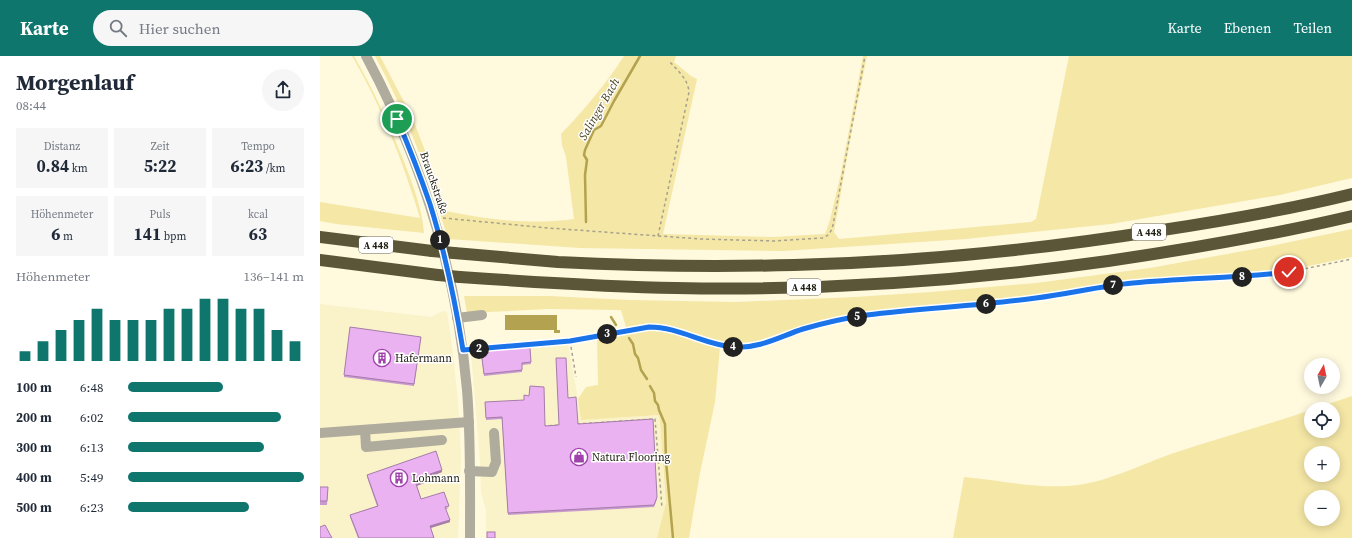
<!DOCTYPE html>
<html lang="de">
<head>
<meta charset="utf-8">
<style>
	body { margin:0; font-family:"Source Serif 4",serif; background:#f6f6f7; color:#1f2937; height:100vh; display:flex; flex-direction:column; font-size:15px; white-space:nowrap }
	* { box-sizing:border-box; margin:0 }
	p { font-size:13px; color:#747a83 }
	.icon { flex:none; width:22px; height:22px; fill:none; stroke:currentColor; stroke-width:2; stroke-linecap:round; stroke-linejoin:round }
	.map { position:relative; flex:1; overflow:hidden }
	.sheet { display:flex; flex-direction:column; background:#fff; width:320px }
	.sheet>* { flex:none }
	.needle { width:26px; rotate:9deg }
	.tools { position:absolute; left:984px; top:302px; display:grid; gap:8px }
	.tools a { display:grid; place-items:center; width:36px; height:36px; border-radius:50%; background:#fff; box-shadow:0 2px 10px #0003; font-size:20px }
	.pin { position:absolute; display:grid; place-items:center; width:34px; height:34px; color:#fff; margin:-17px; border:2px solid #fff; border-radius:50%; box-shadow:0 1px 4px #0007 }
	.km { position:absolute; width:20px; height:20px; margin:-10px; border-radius:50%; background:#222; color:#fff; font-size:11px; line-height:20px; text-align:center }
	.round { display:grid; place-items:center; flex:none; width:42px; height:42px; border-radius:21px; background:#f6f6f7 }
	.head { display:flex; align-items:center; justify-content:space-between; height:68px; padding:0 16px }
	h1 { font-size:22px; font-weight:700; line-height:30px }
	.figures { display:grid; grid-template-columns:repeat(3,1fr); gap:6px; height:68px; padding:4px 16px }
	.figures div { display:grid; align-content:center; border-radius:0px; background:#f6f6f7; text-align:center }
	.figures b { font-size:17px; font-weight:700 }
	.figures small { font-size:11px; font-weight:400 }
	.figures p { font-size:11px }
	.chart { height:112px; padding:8px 16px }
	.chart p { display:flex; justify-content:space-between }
	.chart svg { width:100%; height:72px; margin-top:4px; stroke:#0f766e; stroke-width:6 }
	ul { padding:0 16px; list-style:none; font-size:13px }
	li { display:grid; grid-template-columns:64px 48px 1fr; align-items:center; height:30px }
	li i { height:10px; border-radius:5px; background:#0f766e }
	header { display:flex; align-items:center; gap:24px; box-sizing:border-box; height:56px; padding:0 20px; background:#0f766e; color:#fff }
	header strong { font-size:19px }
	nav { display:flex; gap:22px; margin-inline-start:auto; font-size:14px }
	.search { width:280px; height:36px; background:#f6f6f7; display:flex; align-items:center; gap:10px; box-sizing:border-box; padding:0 14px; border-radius:22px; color:#747a83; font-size:15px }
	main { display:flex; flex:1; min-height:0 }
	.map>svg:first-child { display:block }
	.built { fill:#faf2c8 }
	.green { fill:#f5e7a6; fill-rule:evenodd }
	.water { fill:#b3a24f }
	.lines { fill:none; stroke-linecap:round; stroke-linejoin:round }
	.stream { stroke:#b3a24f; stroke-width:2.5 }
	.path { stroke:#a6a18c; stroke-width:1.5; stroke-dasharray:3 3; stroke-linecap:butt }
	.minor { stroke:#afac9e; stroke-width:10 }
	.highway { stroke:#5c5639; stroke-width:12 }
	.highway-bridge { stroke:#5c5639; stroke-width:12 }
	.wall { fill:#ca99d0 }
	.shaded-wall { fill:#a47da9 }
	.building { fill:#ebb2f2; stroke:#a47da9 }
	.route-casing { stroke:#fff; stroke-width:8 }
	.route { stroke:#1a73e8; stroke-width:5 }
	.labels { text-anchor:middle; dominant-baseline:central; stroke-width:3; stroke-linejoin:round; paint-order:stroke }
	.shield { fill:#fff; stroke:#65645a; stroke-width:1 }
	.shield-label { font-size:10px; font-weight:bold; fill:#232114 }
	.street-label { font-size:11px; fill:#232114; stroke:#fff }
	.poi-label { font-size:11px; fill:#232114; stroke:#fff; text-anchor:start }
	.water-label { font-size:12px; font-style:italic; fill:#47401c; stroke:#fff }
</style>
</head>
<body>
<header>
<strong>Karte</strong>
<div class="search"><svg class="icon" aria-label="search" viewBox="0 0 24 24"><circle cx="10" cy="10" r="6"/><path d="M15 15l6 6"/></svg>Hier suchen</div>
<nav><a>Karte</a><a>Ebenen</a><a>Teilen</a></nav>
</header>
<main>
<section class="sheet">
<div class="head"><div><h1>Morgenlauf</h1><p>08:44</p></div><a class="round"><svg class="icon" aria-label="share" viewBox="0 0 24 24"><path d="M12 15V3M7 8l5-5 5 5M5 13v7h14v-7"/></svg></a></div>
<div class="figures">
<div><p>Distanz</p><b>0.84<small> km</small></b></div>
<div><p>Zeit</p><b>5:22</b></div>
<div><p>Tempo</p><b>6:23<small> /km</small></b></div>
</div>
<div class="figures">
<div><p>Höhenmeter</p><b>6<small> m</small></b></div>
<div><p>Puls</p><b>141<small> bpm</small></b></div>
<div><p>kcal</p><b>63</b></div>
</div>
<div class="chart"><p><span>Höhenmeter</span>136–141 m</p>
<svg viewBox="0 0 160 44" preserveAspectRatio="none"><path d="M5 44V38M15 44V32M25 44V25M35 44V19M45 44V12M55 44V19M65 44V19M75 44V19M85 44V12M95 44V12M105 44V6M115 44V6M125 44V12M135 44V12M145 44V25M155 44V32"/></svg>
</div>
<ul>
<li><b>100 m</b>6:48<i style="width:54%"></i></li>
<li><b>200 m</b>6:02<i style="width:87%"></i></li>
<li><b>300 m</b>6:13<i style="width:77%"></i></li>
<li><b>400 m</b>5:49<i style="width:100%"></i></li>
<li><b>500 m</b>6:23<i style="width:69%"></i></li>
</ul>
</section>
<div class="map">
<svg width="1032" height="482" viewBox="0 0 1032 482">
	<rect width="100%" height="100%" fill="#fff9de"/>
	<!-- built -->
	<g class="built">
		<polygon points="0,248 111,261 123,255 127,256 132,290 138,345 141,402 138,482 0,482"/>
		<polygon points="248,288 258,343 261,364 339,359 340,366 348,482 166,482 166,454 161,436 160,404 151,296"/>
	</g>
	<!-- green -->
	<g class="green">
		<path d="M32 0H34C53 33 69 68 83 103 92 127 102 151 104 177L16 168 0 165V146L100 162C83 106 62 51 32 0Z"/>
		<path d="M55 0H60L92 61 120 133 126 155C170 164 209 169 254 163L246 101 242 89 241 78C265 53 285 29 304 0H356L354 6 371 20 377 23 343 178 453 181 505 178 510 164 521 117 543 0H547L531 79 514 176 519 183 711 166 716 163 749 0H1032V122L960 139 791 168 646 183 463 195 260 192 128 183C109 120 87 58 55 0Z"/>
		<polygon points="1032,173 1032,201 974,213 944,217 801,226 720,239 658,247 568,254 520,261 495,267 456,282 432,287 421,288 393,285 357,272 343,270 326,268 306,271 301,254 228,253 147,257 144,240 230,240 309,244 416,246 535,241 611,236 716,227 830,212 951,190"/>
		<path d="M336 272C358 276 378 285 400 291L395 346 380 417 369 482H337L346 447 340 366 339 359 261 364 258 343 266 331 278 329 277 281Z"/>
		<path d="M1032 340V482H633L644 421C678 424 713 432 747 430 785 428 819 409 854 397 900 382 946 369 991 354V375H1013V353H993ZM991 397H1013V419H991ZM991 441H1013V463H991Z"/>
	</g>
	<!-- water -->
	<polygon class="water" points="185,259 237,259 237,274 240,274 240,277 234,277 234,274 185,274"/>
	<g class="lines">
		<!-- stream -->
		<g class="stream">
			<polyline points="266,166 265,119 267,104 264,99 265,94 274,74 281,70 294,45 320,0"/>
			<polyline points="291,261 296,269"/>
			<polyline points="309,282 313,288 315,298 318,302 321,314 327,323"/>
			<polyline points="330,330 334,337 335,345 338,349 339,354 345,368 346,405 353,482"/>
		</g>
		<!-- path -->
		<g class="path">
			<path d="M123 162 228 172 381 183 454 185 502 182C509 180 511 176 513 169L545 0"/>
			<path d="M338 180 369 36C368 23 358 15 350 6"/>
			<polyline points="250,285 256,321"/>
			<polyline points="151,294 250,285 329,271 342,271 357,274 374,281 398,288 415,291 434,290 514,264 547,259 653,250 717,242 780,231 814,227 936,220 969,216 1032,203"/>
			<polyline points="257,368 335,363 342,452"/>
			<polyline points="223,370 241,369"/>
		</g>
		<!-- minor -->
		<g class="minor">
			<path d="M46 0C101 103 137 217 147 334 151 383 150 433 150 482"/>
			<polyline points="137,262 162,259"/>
			<polyline points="45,374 46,391 122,384"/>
			<polyline points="0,377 149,366"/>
			<polyline points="149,415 172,416 176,406 174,377"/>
		</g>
		<!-- highway -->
		<g class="highway">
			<polyline points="0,181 112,195"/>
			<path d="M134 197C169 200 204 203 238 206 317 210 396 211 474 209 595 206 716 194 836 175 902 165 967 154 1032 138"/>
			<polyline points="0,204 118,219"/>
			<path d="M140 221C212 226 284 231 356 232 501 235 645 225 788 205 870 193 951 179 1032 160"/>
		</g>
		<!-- highway-bridge -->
		<g class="highway-bridge">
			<polyline points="112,195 134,197"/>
			<polyline points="118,219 140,221"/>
		</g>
	</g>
	<!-- wall -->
	<g class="wall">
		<polygon points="101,281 94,330 24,321 24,319"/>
		<polygon points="210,292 211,308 202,309 202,316 164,320 161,295"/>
		<polygon points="248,342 258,368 337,443 334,451 188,459 182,363 166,364 165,346 225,370 239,369"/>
		<polygon points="122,416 111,420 112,424 97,430 101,443 129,452 126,453 130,466 111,472 114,482 38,482 30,461 30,459 57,450 47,421 47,419"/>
		<polygon points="0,431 8,431 7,449 0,449"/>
	</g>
	<!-- shaded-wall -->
	<g class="shaded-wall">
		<polygon points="122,414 122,416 110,421 110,418"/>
		<polygon points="112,422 112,424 96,430 96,428"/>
		<polygon points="130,464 130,466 110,472 110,470"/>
	</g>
	<!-- building -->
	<g class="building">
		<polygon points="30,271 101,281 94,328 24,319"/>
		<polygon points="200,291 210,292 211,306 202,307 202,314 164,318 161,295"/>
		<polygon points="236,302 246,302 248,342 256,341 258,368 333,363 337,441 334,449 188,457 182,361 166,362 165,346 204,344 204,339 209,340 210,330 224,331 225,370 239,369"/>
		<polygon points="116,395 122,414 110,418 112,422 96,428 101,443 124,436 129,450 125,451 130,464 110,470 114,482 39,482 30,459 58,450 47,419"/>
		<polygon points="0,431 8,431 7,445 0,445"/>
		<polygon points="5,469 12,482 0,482 0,471"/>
		<rect x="167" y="476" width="8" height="6"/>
	</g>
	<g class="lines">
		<defs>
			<path id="route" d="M77 63C89 91 100 119 110 148 125 196 135 245 143 294L250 285 329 271C360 271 384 289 414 291 439 293 461 280 483 273 504 267 525 262 547 259 603 252 660 250 716 242 749 238 780 230 813 227 865 222 917 222 969 216"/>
		</defs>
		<!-- route casing -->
		<use href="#route" class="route-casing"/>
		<!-- route -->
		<use href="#route" class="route"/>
	</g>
	<!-- icons -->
	<defs>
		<symbol id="building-ring" viewBox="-11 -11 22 22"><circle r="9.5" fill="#fff" stroke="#a043ad" stroke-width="1.5"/><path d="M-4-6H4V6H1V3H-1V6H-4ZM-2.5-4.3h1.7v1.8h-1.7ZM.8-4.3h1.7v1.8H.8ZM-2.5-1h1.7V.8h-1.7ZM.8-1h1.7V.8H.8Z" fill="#a043ad"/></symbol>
		<symbol id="shop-ring" viewBox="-11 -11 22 22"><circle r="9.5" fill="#fff" stroke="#a043ad" stroke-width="1.5"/><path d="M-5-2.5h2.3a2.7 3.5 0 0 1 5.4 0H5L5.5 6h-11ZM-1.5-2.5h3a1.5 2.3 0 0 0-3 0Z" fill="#a043ad"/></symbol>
	</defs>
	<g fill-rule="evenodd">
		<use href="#building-ring" x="52" y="292" width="20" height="20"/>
		<use href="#shop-ring" x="249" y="391" width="20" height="20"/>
		<use href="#building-ring" x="69" y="412" width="20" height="20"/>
	</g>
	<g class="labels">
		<!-- shield labels -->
		<g class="shield">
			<rect x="812" y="168" width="34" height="16" rx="3"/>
			<rect x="39" y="181" width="34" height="16" rx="3"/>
			<rect x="467" y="223" width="34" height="16" rx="3"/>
		</g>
		<g class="shield-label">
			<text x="829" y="176">A 448</text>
			<text x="56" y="189">A 448</text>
			<text x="484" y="231">A 448</text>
		</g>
		<!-- street labels -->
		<g class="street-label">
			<text transform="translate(114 127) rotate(71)">Brauckstraße</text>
		</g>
		<!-- poi labels -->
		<g class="poi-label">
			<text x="75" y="302">Hafermann</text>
			<text x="272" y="401">Natura Flooring</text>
			<text x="92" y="422">Lohmann</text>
		</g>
		<!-- water labels -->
		<g class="water-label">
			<text transform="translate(279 53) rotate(-60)">Salinger Bach</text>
		</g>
	</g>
</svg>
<div class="tools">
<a><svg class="needle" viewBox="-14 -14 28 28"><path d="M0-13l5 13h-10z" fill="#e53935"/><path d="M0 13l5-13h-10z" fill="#747a83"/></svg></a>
<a><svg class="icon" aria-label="locate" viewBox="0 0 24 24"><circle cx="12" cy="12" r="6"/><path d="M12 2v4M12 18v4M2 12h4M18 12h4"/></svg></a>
<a>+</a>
<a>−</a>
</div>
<div class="pin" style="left:77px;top:63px;background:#1e9e55"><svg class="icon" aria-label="arrive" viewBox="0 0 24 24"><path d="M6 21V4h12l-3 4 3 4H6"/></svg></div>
<div class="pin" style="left:969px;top:216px;background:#d93025"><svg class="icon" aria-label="check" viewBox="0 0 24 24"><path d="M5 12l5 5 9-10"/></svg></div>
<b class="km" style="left:120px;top:184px">1</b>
<b class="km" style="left:159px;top:293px">2</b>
<b class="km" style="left:287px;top:278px">3</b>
<b class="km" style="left:413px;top:291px">4</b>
<b class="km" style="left:537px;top:261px">5</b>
<b class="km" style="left:666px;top:248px">6</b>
<b class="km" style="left:793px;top:229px">7</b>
<b class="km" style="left:922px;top:221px">8</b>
</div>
</main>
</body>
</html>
